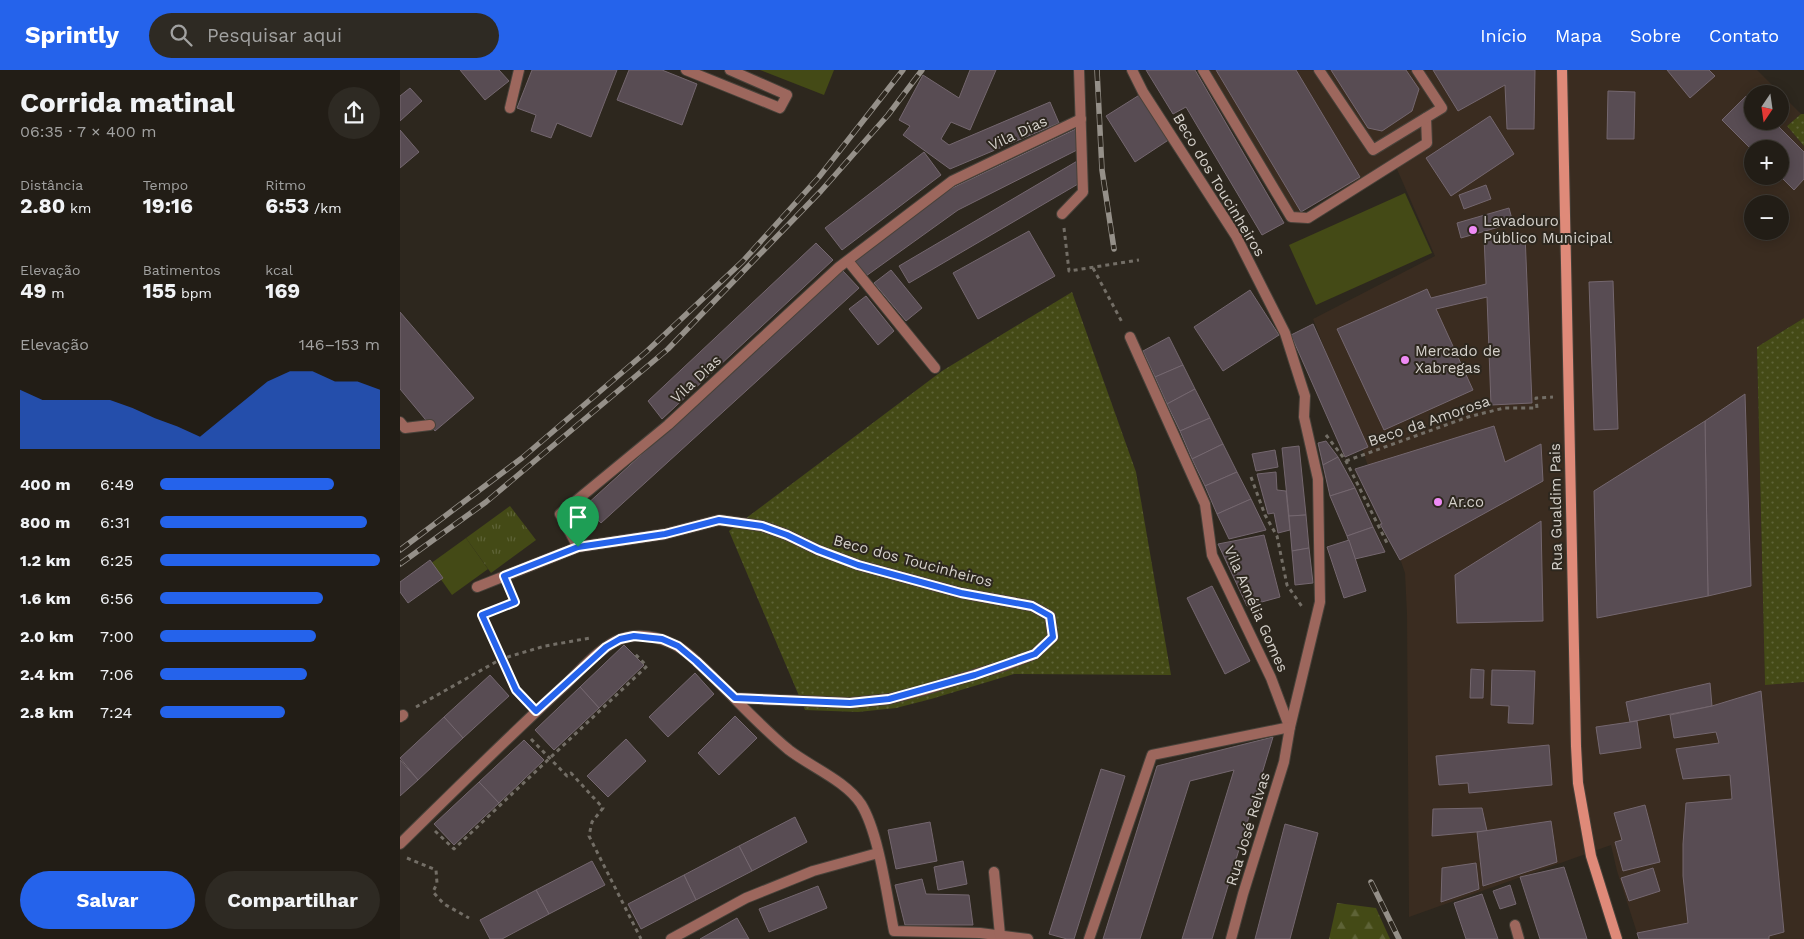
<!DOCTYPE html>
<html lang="pt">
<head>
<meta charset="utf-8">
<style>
	body { margin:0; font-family:"Work Sans",sans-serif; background:#2e2a23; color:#f1f3f6; height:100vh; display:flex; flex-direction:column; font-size:19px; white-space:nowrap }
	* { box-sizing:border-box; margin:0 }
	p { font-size:16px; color:#a2a2a1 }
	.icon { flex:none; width:28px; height:28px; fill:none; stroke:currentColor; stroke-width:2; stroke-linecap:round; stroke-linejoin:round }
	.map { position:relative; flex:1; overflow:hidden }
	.details { display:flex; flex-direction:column; background:#221d16; width:400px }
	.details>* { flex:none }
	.needle { width:32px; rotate:193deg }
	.tools { position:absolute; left:1344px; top:15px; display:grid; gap:10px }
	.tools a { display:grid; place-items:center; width:45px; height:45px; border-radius:50%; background:#221d16; box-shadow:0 2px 12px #0003,0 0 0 1px #3f3b35; font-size:25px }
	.pin { position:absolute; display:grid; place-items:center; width:42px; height:42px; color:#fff; margin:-51px -21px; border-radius:50% 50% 50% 0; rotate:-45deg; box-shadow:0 0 5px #0007 }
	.pin .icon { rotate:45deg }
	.round { display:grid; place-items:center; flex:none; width:52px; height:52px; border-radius:26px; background:#2e2a23 }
	.summary { display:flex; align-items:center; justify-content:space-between; height:85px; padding:0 20px }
	h1 { font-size:28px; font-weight:700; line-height:38px }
	.metrics { display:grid; grid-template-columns:repeat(3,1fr); gap:8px; height:85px; padding:5px 20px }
	.metrics div { display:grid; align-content:center }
	.metrics b { font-size:21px; font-weight:700 }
	.metrics small { font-size:14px; font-weight:400 }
	.metrics p { font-size:14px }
	.chart { height:140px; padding:10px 20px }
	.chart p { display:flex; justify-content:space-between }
	.chart svg { width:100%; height:90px; margin-top:5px; fill:#2563eb; opacity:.7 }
	.cta { display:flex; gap:10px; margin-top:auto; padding:10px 20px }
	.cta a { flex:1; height:58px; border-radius:30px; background:#2563eb; color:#fff; font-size:20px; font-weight:700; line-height:58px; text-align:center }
	.cta a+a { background:#2e2a23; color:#f1f3f6 }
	ul { padding:0 20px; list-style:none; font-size:16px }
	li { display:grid; grid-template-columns:80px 60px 1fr; align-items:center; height:38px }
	li i { height:12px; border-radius:6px; background:#2563eb }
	header { display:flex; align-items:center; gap:30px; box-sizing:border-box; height:70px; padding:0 25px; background:#2563eb; color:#fff }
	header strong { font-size:24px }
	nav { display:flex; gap:28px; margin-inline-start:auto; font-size:18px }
	.search { width:350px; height:45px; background:#2e2a23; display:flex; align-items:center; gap:12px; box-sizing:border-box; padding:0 18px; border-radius:28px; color:#a2a2a1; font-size:19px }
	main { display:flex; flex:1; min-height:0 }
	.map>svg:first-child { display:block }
	.industrial { fill:#3a2c20; fill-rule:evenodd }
	.grass { fill:url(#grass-dots) }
	.forest { fill:url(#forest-firs) }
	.park { fill:url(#park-tufts) }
	.pitch { fill:#444a16 }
	.building { fill:#584c53; stroke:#74676f }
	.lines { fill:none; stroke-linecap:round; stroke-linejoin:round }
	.lane-casing { stroke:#48423a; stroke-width:12 }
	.street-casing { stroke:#48423a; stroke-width:12 }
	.secondary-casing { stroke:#48423a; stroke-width:12 }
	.path { stroke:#736e66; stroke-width:3; stroke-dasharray:4 4; stroke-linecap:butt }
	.lane { stroke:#9d675d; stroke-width:10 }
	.street { stroke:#9d675d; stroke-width:10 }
	.secondary { stroke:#df8a79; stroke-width:10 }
	.rail-casing { stroke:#959089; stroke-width:5.5 }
	.rail { stroke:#2d271e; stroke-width:4; stroke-dasharray:11; stroke-linecap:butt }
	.route-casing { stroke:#fff; stroke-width:10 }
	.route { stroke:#2563eb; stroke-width:6 }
	.poi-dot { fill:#ef8bf6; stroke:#2d271e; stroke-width:2 }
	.labels { text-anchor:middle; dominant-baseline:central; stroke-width:4; stroke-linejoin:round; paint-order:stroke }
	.street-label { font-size:15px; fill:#d5d1cb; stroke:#2d271e }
	.poi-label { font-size:15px; fill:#d5d1cb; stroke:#2d271e; text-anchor:start }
</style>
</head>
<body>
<header>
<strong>Sprintly</strong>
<div class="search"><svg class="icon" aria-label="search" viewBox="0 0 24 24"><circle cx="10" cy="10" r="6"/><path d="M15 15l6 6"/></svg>Pesquisar aqui</div>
<nav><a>Início</a><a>Mapa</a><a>Sobre</a><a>Contato</a></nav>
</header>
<main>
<section class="details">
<div class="summary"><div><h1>Corrida matinal</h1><p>06:35 · 7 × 400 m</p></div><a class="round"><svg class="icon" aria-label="share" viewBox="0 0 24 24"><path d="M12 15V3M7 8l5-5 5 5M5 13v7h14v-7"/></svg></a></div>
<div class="metrics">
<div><p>Distância</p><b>2.80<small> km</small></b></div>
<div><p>Tempo</p><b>19:16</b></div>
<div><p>Ritmo</p><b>6:53<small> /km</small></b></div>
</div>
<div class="metrics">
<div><p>Elevação</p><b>49<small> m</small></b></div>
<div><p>Batimentos</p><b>155<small> bpm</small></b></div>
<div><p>kcal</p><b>169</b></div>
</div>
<div class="chart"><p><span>Elevação</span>146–153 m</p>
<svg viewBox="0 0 160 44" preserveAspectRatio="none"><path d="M0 44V15L10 20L20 20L30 20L40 20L50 24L60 29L70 33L80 38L90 29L100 20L110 11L120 6L130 6L140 11L150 11L160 15V44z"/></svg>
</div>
<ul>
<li><b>400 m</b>6:49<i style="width:79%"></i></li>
<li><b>800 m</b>6:31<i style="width:94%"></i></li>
<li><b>1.2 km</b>6:25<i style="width:100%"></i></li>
<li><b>1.6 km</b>6:56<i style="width:74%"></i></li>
<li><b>2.0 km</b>7:00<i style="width:71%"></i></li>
<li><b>2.4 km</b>7:06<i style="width:67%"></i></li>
<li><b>2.8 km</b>7:24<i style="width:57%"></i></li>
</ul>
<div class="cta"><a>Salvar</a><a>Compartilhar</a></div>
</section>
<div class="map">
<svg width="1404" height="869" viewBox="0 0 1404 869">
	<defs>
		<pattern id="grass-dots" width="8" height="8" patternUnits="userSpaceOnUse" patternTransform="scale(1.25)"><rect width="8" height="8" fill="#444a16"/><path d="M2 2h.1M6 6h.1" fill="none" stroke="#5e6337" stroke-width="1.8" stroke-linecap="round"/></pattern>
		<pattern id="forest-firs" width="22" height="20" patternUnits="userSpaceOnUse" patternTransform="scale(1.25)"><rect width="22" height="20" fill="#444a16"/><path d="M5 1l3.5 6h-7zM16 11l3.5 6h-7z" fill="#5e6337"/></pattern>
		<pattern id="park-tufts" width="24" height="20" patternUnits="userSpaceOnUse" patternTransform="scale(1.25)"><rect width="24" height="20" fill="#444a16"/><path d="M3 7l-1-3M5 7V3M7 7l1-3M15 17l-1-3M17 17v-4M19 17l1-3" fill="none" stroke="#5e6337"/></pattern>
	</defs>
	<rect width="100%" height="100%" fill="#2d271e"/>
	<!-- industrial -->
	<path class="industrial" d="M810 0H1357L1401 44 1387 56 1404 76V248L1357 277 1365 614 1404 612V869H1239L1217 801 1211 775 1009 847 1007 544 1005 503 951 347 913 249 1035 186 993 90 896 145ZM1352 24H1380V51H1352ZM1352 79H1380V106H1352ZM1352 134H1380V161H1352Z"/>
	<!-- grass -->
	<g class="grass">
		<polygon points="1401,44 1404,44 1404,76 1387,56"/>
		<polygon points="672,222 736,402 771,605 614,604 531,629 496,638 458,642 405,640 329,461 542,301"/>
		<polygon points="1404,248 1404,612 1365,615 1357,277"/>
	</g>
	<!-- forest -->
	<polygon class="forest" points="937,833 976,838 990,869 929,869"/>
	<!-- park -->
	<polygon class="park" points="110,436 136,470 91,503 66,468"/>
	<!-- pitch -->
	<g class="pitch">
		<polygon points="360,0 434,0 424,25"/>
		<polygon points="1005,123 1032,183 916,235 889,175"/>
		<polygon points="66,468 88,499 52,525 30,494"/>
	</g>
	<!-- building -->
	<g class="building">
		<polygon points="60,0 99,0 109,11 85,30"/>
		<polygon points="132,0 217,0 191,67 157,53 151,68 131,61 136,45 117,38"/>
		<polygon points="229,0 262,0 297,14 282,55 217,30"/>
		<polygon points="570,0 596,0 570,60 551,52 541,69 549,75 650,32 659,53 550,99 503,65 510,56 499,50 523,5 559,28"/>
		<polygon points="746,0 795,0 884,153 862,165 786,37 773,44"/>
		<polygon points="816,0 896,0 960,107 901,142"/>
		<polygon points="931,0 1006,0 1019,19 1012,41 982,61 968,58"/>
		<polygon points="1033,0 1135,0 1134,59 1107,59 1105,15 1058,41"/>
		<polygon points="1267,0 1309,0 1315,6 1290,28"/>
		<polygon points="10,18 22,31 0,51 0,26"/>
		<polygon points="1208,21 1235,22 1234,69 1207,69"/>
		<polygon points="741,24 770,69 735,92 706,46"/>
		<polygon points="1346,26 1352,32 1352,51 1373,51 1404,82 1404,109 1394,120 1380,106 1380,79 1352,80 1322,50"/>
		<polygon points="1090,46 1114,84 1051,126 1026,88"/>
		<polygon points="678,58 677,80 558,140 466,206 454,190 546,121"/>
		<polygon points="0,60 19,82 0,98"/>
		<polygon points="524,82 541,105 442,180 425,158"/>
		<polygon points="679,90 678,114 509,213 499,196"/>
		<polygon points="1086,115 1091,129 1064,139 1059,125"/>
		<polygon points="1109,138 1113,153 1061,168 1057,153"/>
		<polygon points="629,161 655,206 578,249 553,203"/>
		<polygon points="1125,164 1132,333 1091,335 1087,227 1036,239 1073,320 984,360 937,259 1027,219 1031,228 1086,214 1084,166"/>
		<polygon points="416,173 433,190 262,349 248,331"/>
		<polygon points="491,200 522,238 506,251 474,213"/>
		<polygon points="443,201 459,218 201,453 185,436"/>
		<polygon points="1213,211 1218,359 1194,360 1189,212"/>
		<polygon points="850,220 879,265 823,301 794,257"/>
		<polygon points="466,226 494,261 478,275 449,239"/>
		<polygon points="0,242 74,328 35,361 0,319"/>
		<polygon points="913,254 968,377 945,387 891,265"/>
		<polygon points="769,267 783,295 755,307 743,281"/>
		<polygon points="783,295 795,319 767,334 755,307"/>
		<polygon points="795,319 810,348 780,361 767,334"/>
		<polygon points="1345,324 1351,516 1308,526 1305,351"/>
		<polygon points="810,348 823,374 792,389 780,361"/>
		<polygon points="1305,351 1308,526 1197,548 1194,421"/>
		<polygon points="1094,356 1105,392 1141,374 1143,411 1000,490 980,454 982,454 955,399"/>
		<polygon points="926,371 938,387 923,395 918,373"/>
		<polygon points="823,374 837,402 805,416 792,389"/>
		<polygon points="899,376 906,445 889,446 882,378"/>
		<polygon points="875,380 878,397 856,401 852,384"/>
		<polygon points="938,387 955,418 930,426 923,395"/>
		<polygon points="837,402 851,429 817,444 805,416"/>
		<polygon points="876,402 877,420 886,421 890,460 878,463 874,443 868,444 857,404"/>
		<polygon points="955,418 973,457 947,466 930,426"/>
		<polygon points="851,429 866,460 829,469 817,444"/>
		<polygon points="906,445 909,478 892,481 889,446"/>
		<polygon points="1141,451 1143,551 1057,553 1055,505"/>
		<polygon points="973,457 985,482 955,489 947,466"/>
		<polygon points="864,465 880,527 847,536 818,474"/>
		<polygon points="949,470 966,521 944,528 927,477"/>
		<polygon points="909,478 913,513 895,515 892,481"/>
		<polygon points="30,490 43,508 8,533 0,522 0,512"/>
		<polygon points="812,516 850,591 825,604 787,528"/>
		<polygon points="224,575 244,595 199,638 180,617"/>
		<polygon points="1071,599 1084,600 1083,628 1070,628"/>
		<polygon points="1092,600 1135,601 1133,654 1108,653 1109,636 1091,635"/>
		<polygon points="295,603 314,624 268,667 249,647"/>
		<polygon points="90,605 109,626 63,668 44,647"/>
		<polygon points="1310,613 1312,636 1230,652 1226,632"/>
		<polygon points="180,617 199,638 154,680 135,660"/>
		<polygon points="1361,621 1384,862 1369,866 1369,869 1239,869 1237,863 1288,853 1283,806 1283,774 1286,733 1332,729 1330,705 1283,709 1276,679 1319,673 1316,662 1274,668 1270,645 1312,636"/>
		<polygon points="335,646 357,668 319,705 298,683"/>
		<polygon points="44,647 63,668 18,710 0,688"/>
		<polygon points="1237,651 1241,678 1200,684 1196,657"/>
		<polygon points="873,667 812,869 782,869 834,700 790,711 740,869 703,869 757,696"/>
		<polygon points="226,669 246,691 208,727 187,706"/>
		<polygon points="124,670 144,690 99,733 79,712"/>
		<polygon points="1149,675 1152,715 1069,723 1068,713 1039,715 1036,686"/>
		<polygon points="0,690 18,710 0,726"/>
		<polygon points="701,699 725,706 674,869 667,869 649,864"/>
		<polygon points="79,712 99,733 54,775 34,754"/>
		<polygon points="1245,735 1260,792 1223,801 1215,772 1222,770 1214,743"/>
		<polygon points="1082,738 1087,761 1032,766 1033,739"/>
		<polygon points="395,747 407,772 352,801 339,776"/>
		<polygon points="1151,751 1157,792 1083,816 1077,762"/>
		<polygon points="530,752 537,791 496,799 488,760"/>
		<polygon points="885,754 918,763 890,869 855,869"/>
		<polygon points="339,776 352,801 296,830 284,805"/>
		<polygon points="192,791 205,815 149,844 136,820"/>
		<polygon points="563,791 567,814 538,820 534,797"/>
		<polygon points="1076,793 1079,819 1041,832 1042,798"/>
		<polygon points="1164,797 1187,869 1140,869 1120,807"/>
		<polygon points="1253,798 1260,821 1229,831 1221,808"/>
		<polygon points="284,805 296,830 241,859 228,834"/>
		<polygon points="522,809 526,824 569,825 573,855 505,855 495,815"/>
		<polygon points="1110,815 1116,834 1100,839 1093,821"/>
		<polygon points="418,816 427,838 369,862 359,839"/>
		<polygon points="136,820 149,844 102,869 90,869 80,850"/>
		<polygon points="1082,824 1098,869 1066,869 1054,833"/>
		<polygon points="337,848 349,869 300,869"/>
	</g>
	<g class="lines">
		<defs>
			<g id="lane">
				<polyline points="286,0 380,38 387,25 330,0"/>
				<polyline points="803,0 891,147 908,148 1027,73 1026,48"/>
				<polyline points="919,0 973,80 1042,38 1017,0"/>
				<polyline points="110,38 119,0"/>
				<polyline points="0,352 5,358 30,355"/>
				<polyline points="77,517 178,477"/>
			</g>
			<g id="street">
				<polyline points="732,0 743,22 836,166 885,263 905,326 904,347 918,409 920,532 890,657 884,692 843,824 831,869"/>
				<polyline points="662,144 683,122 679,0"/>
				<polyline points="448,191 535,298"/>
				<polyline points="730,267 805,434 812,485 871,608 889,656"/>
				<polyline points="335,628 450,633 489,629 524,620 606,595 635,584 653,567 650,546 632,536 561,523 458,495 418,480 387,465 362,456 319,450 265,464 178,477 160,444 268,355 439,197 552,111 681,49"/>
				<polyline points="0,647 3,645"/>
				<path d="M0 774C55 720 109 666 166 614 181 600 201 576 221 569 238 562 259 567 275 575 289 582 301 596 313 607 338 631 362 658 389 680 411 697 446 711 461 734 479 763 487 827 494 861L580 863 628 869"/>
				<polyline points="594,802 600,865"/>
				<polyline points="1115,855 1119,869"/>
				<polyline points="271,869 346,828 413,801 478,783"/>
				<polyline points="689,869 752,685 890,657"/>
			</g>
			<polyline id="secondary" points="1162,0 1176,676 1178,713 1191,786 1217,869"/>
		</defs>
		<!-- lane casing -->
		<use href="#lane" class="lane-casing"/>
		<!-- street casing -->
		<use href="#street" class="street-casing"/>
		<!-- secondary casing -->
		<use href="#secondary" class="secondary-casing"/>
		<!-- path -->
		<g class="path">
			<polyline points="664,158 669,201 739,190"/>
			<polyline points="693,198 723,254"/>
			<polyline points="926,365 946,391 987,473"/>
			<polyline points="946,391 1068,347 1104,338 1137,338 1136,328 1153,327"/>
			<polyline points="851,407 865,445 877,466 887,515 903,538"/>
			<polyline points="110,520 115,532 82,545 116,620 125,630"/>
			<polyline points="16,637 101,589 145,576 190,568"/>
			<polyline points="131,669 167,706 171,703 203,738 192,752 189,766 241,869"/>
			<polyline points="35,761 54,779 247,596 233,582"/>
			<polyline points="7,788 36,800 37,813 33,822 44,834 69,848"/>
		</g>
		<!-- lane -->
		<use href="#lane" class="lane"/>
		<!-- street -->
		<use href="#street" class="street"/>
		<!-- secondary -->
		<use href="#secondary" class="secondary"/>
		<defs>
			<g id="rail">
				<polyline points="697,0 702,100 714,179"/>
				<polyline points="0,480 122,388 246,282 343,191 419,107 503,0"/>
				<polyline points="0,494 86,432 268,279 421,121 488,45 522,0"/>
				<polyline points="971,812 999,869"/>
			</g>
		</defs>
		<!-- rail casing -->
		<use href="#rail" class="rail-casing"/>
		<!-- rail -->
		<use href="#rail" class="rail"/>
	</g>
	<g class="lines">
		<defs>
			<polygon id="route" points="319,450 362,456 387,465 418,480 458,495 561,523 632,536 650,546 653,567 635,584 575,605 489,629 450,633 335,628 296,591 278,576 262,569 234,566 220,569 206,577 136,641 116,620 82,545 115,532 104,506 178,477 265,464"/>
		</defs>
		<!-- route casing -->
		<use href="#route" class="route-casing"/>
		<!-- route -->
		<use href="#route" class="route"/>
	</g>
	<!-- markers -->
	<g class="poi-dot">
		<circle cx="1073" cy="160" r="5"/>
		<circle cx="1005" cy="290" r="5"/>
		<circle cx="1038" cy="432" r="5"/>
	</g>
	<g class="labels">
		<!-- street labels -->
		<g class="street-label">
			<text transform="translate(618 63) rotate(-25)">Vila Dias</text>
			<text transform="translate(819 115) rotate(59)">Beco dos Toucinheiros</text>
			<text transform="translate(296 309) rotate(-43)">Vila Dias</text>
			<text transform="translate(1029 351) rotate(-19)">Beco da Amorosa</text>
			<text transform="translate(1156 437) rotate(-91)">Rua Gualdim Pais</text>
			<text transform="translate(513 491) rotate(15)">Beco dos Toucinheiros</text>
			<text transform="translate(856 539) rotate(66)">Vila Amélia Gomes</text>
			<text transform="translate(848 759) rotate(-73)">Rua José Relvas</text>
		</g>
		<!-- poi labels -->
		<g class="poi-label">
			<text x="1083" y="151">Lavadouro<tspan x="1083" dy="17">Público Municipal</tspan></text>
			<text x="1015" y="281">Mercado de<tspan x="1015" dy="17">Xabregas</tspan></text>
			<text x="1048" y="432">Ar.co</text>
		</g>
	</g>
</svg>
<div class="tools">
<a><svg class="needle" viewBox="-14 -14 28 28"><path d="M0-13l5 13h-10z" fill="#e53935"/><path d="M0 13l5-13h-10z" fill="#a2a2a1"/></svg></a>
<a>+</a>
<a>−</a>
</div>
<div class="pin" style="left:178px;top:477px;background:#1e9e55"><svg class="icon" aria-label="arrive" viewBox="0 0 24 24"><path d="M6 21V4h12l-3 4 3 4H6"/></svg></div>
</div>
</main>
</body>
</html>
